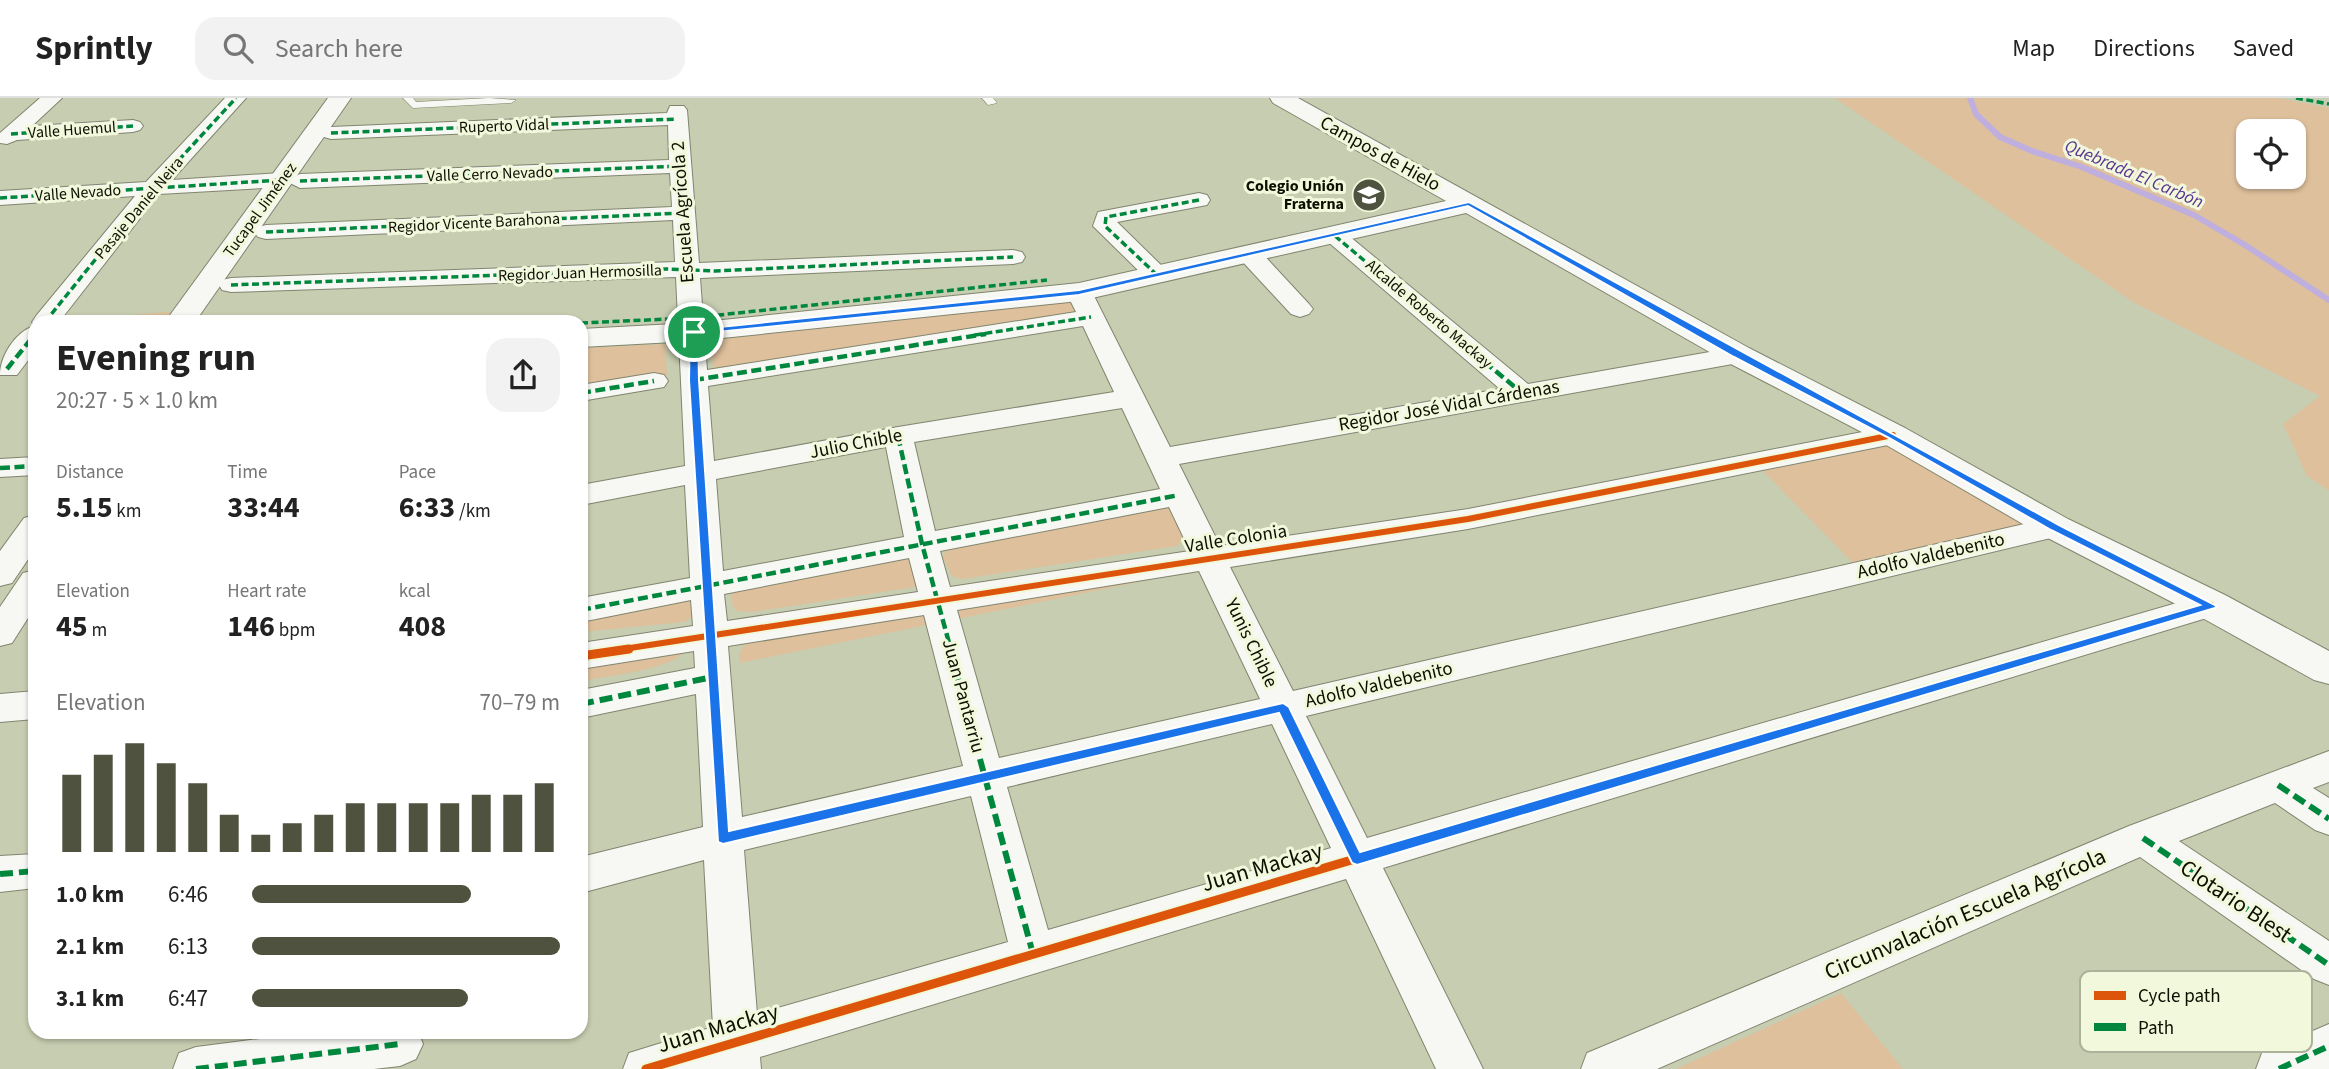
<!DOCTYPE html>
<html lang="en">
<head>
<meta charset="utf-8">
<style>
	body { margin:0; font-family:"Source Sans 3",sans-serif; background:#f2f2f2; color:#222; height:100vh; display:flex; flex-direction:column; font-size:26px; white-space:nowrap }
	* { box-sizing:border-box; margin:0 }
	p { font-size:23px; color:#767676 }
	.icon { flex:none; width:38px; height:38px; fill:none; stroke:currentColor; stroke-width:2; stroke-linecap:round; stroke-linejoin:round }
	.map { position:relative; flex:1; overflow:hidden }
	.sheet { position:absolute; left:28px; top:217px; width:560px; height:724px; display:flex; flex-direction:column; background:#fff; border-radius:21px; box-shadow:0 2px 5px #0004 }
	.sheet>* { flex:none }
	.fabs { position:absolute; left:2236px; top:21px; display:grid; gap:14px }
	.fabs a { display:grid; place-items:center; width:70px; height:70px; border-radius:14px; background:#fff; box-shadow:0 2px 5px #0004; font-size:35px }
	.pin { position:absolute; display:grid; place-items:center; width:60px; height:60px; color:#fff; margin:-30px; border:4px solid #fff; border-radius:50%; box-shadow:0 2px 7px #0007 }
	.round { display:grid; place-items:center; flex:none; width:74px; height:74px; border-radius:21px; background:#f2f2f2 }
	.overview { display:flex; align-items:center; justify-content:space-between; height:119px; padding:0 28px }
	h1 { font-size:38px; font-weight:700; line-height:52px }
	.stats { display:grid; grid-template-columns:repeat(3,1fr); gap:10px; height:119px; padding:7px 28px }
	.stats div { display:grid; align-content:center }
	.stats b { font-size:30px; font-weight:700 }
	.stats small { font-size:19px; font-weight:400 }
	.stats p { font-size:19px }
	.chart { height:196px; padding:14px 28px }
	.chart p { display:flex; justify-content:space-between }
	.chart svg { width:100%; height:126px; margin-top:7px; stroke:#4e523e; stroke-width:6 }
	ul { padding:0 28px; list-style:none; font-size:23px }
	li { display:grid; grid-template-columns:112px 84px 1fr; align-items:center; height:52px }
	li i { height:18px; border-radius:9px; background:#4e523e }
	header { display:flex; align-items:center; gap:42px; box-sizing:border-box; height:98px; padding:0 35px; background:#fff; border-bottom:2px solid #e0e0e0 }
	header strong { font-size:33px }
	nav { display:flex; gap:38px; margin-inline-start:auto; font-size:24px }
	.search { width:490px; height:63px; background:#f2f2f2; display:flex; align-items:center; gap:18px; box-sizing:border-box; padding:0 24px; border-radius:21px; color:#767676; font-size:26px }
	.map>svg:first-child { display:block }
	.green { fill:#dec09c; fill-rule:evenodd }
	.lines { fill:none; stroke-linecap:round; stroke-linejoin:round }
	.stream { stroke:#beafde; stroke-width:6 }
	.service-casing { stroke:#81856f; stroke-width:1 }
	.minor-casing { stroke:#81856f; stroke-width:2 }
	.tertiary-casing { stroke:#81856f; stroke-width:2 }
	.service { fill:#f7f8f3; fill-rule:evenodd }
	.minor { fill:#f7f8f3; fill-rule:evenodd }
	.tertiary { fill:#f7f8f3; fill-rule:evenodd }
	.quiet-far2 { stroke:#00873e; stroke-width:3.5; stroke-dasharray:7 3.5; stroke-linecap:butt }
	.quiet-far1 { stroke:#00873e; stroke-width:4.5; stroke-dasharray:10 4.5; stroke-linecap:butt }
	.quiet { stroke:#00873e; stroke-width:6; stroke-dasharray:13 6; stroke-linecap:butt }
	.cycleway-far1-casing { stroke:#f1f8dc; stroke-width:10 }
	.cycleway-casing { stroke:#f1f8dc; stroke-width:13 }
	.cycleway-far1 { stroke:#dd550b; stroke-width:6 }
	.cycleway { stroke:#dd550b; stroke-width:9 }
	.route { fill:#1a73e8; stroke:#fff; stroke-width:2; fill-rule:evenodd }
	.labels { text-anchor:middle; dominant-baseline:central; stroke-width:6; stroke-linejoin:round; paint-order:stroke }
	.far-street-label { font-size:16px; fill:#0d1000; stroke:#f1f8dc }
	.far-poi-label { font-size:16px; font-weight:bold; fill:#0d1000; stroke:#f1f8dc; text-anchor:end }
	.far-water-label { font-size:18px; font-style:italic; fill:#593591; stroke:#f1f8dc }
	.street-label { font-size:19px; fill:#0d1000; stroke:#f1f8dc }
	.near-street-label { font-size:23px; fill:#0d1000; stroke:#f1f8dc }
	.key { fill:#f1f8dc; stroke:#adb29a; stroke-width:2 }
	.key-label { font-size:19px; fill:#0d1000 }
</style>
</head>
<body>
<header>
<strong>Sprintly</strong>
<div class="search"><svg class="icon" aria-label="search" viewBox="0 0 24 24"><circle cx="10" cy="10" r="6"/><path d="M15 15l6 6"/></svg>Search here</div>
<nav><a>Map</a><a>Directions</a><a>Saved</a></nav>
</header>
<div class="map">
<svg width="2329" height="971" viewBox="0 0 2329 971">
	<rect width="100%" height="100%" fill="#c7cdb0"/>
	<!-- green -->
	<g class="green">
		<path d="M1835 0H2279L2329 10V393L2307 378 2283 326 2320 298 2133 204ZM2249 33H2294V79H2249Z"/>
		<polygon points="1069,203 1074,208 1072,215 717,273 713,268 712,247 721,240"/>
		<polygon points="180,213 172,224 47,224"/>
		<polygon points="665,246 667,277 581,290 581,250"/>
		<polygon points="1895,346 2038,426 1854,466 1763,373"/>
		<polygon points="1169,407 1185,439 1177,448 962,481 952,478 943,460 946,451"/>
		<polygon points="914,451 928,487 752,514 737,513 733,509 730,493"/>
		<path d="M1183 475 740 565C737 554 742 549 751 542Z"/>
		<polygon points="694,500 692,519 684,524 581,534 581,518"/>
		<path d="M682 555C672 571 602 579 581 583V560Z"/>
		<polygon points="1841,895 1903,971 1676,971"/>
	</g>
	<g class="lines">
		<!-- stream -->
		<polyline class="stream" points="1970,0 1976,16 2000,39 2032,53 2082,69 2194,117 2245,147 2329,202"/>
		<defs>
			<g id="service">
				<polygon points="403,0 413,0 416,4 489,0 516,2 511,5 413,10"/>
				<polygon points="982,0 993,0 997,5 988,7"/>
			</g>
			<g id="minor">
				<polygon points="40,0 62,0 32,28 133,22 140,24 143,28 140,32 133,34 17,42 7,46 0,45 0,35"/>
				<path d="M225 0H246L172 82 281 75 291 80 300 76 669 62 668 27 331 41 324 39 321 35 324 31 331 29 667 15 670 8H684L687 12 699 165 1013 152 1022 154 1025 159 1022 164 1013 166 700 180 707 272 1076 214 1066 194 1070 189 1079 186 1088 189 1092 194 1170 349 1500 291 1327 143 1323 138 1327 133H1343L1528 286 1738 249 1748 251 1751 257 1748 263 1738 265 1179 366 1220 448 1468 411 1893 328 1903 331 1908 337 1903 343 1893 346 1468 431 1230 469 1293 593 2055 419 2066 422 2071 429 2066 436 2055 439 1306 618 1367 740 2211 495 2223 499 2228 507 2223 515 1383 770 1483 971H1436L1346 781 760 959 761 971H623L629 955 713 929 704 762 581 795V759L703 729 696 596 581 620V592L695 570 694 553 581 571V545L693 528 691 502 581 524V500L690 480 685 387 581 407V387L685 368 676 179 231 194 222 192 219 187 222 182 231 180 675 164 673 122 266 141 258 139 254 134 258 129 266 127 672 109 670 75 300 90 290 85 281 89 159 96 59 224H35V253L17 277H0C0 259 15 233 35 228L32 224 36 218 135 98 0 107V93L146 84ZM1083 228 1114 294 898 329 714 363 708 288ZM1122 310 1160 391 935 433 914 344ZM886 349 904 439 723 473 716 381ZM1169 409 1190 453 950 489 940 453ZM909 460 918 494 727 523 724 496ZM1199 473 1260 601 999 660 957 512ZM924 517 963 668 742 719 728 548ZM1272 626 1331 750 1048 832 1007 689ZM971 698 1008 844 757 916 744 752Z"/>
				<polygon points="1199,95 1207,97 1210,102 1207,107 1117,124 1166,172 1169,177 1166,182 1157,184 1148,182 1093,128 1098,114"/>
				<polygon points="1250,150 1259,152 1309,206 1313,211 1309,216 1300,219 1291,216 1241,162 1238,157 1241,152"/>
				<polygon points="654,275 664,277 668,283 664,289 581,303 581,287"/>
				<polygon points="35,359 35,377 0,379 0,361"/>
				<polygon points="35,417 35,451 12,485 0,488 0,453 24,420"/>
				<polygon points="35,472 35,509 12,545 0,548 0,509 23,475"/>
				<polygon points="35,593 35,621 0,624 0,596"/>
				<polygon points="2329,653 2329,684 2313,690 2329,700 2329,737 2315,732 2275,705 2179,743 2329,843 2329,887 2314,881 2140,759 1657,971 1581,971 1587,955 2129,728"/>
				<polygon points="35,756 35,790 0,794 0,758"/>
				<polygon points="2329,926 2329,971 2256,971 2262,955"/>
				<polygon points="314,934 418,934 423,946 416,961 400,968 374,971 173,971 179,955 196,949"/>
			</g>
			<g id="tertiary">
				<polygon points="328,0 351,0 195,224 165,224"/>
				<polygon points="1270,0 1298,0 1749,250 1905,330 2068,421 2225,497 2329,553 2329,586 2314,582 2197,517 2042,437 1881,344 1727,264 1466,115 1079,203 693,243 581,249 581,231 693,225 1079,185 1446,103 1273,5"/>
			</g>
		</defs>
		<!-- service casing -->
		<use href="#service" class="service-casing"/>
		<!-- minor casing -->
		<use href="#minor" class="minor-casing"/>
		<!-- tertiary casing -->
		<use href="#tertiary" class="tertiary-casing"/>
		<!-- service -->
		<use href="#service" class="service"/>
		<!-- minor -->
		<use href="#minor" class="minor"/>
		<!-- tertiary -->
		<use href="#tertiary" class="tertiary"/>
		<!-- quiet-far2 -->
		<g class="quiet-far2">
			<polyline points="2296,0 2329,6"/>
			<polyline points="331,35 677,21"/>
			<polyline points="11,36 133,28"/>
			<polyline points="300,83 681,68"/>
			<polyline points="0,100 281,82"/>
			<polyline points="266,134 683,115"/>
			<polyline points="1335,138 1453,237"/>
			<polyline points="1157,177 1105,128 1106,119 1199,102"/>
			<polyline points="231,187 666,171 715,173 1013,159"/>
			<polyline points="45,224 153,90 236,0"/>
			<polyline points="581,225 691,220 1047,182"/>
			<polyline points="975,237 1091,219"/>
		</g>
		<!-- quiet-far1 -->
		<g class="quiet-far1">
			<polyline points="1451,236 1522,295"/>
			<polyline points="7,271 35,236"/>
			<polyline points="694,282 986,236"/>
			<polyline points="581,295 654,283"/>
			<polyline points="898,338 922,446 951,552"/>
			<polyline points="0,370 35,368"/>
			<polyline points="581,512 1179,397"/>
		</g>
		<!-- quiet -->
		<g class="quiet">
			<polyline points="950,551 1033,856"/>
			<polyline points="581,606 713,579"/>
			<polyline points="2278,687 2329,721"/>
			<polyline points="2143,740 2329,867"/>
			<polyline points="0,776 35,773"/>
			<polyline points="196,971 400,946"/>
			<polyline points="2279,971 2329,948"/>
		</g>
		<defs>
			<g id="cycleway-far1">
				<polyline points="617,552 1468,421 1893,337"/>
				<polyline points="2058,552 2211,507"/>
			</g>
			<g id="cycleway">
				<polyline points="581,558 629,551"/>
				<polyline points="646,971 2064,551"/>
			</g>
		</defs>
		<!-- cycleway-far1 casing -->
		<use href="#cycleway-far1" class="cycleway-far1-casing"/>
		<!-- cycleway casing -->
		<use href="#cycleway" class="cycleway-casing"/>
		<!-- cycleway-far1 -->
		<use href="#cycleway-far1" class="cycleway-far1"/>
		<!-- cycleway -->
		<use href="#cycleway" class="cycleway"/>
	</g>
	<!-- route -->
	<path class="route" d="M1469 104 2059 427 2217 508 2215 510 1357 767 1352 765 1279 615 723 746 718 744 689 282 690 232 1079 192ZM1468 108 1734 259 1889 340 2051 432 2200 507 1360 754 1289 609 1283 605 729 733 699 282 698 236 1079 197Z"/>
	<!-- icons -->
	<defs>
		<symbol id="school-disc" viewBox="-11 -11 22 22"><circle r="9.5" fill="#4e523e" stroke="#f1f8dc"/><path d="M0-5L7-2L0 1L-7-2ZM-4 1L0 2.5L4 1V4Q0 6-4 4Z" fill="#fff"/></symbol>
	</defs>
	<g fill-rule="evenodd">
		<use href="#school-disc" x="1350" y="78" width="38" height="38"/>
	</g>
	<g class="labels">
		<!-- far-street labels -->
		<g class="far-street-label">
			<text transform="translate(504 28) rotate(-2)">Ruperto Vidal</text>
			<text transform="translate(72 32) rotate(-4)">Valle Huemul</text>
			<text transform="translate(490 76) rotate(-2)">Valle Cerro Nevado</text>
			<text transform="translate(78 95) rotate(-4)">Valle Nevado</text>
			<text transform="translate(139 110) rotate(-50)">Pasaje Daniel Neira</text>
			<text transform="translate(260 112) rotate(-54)">Tucapel Jiménez</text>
			<text transform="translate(474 125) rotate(-3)">Regidor Vicente Barahona</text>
			<text transform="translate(580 175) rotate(-2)">Regidor Juan Hermosilla</text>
			<text transform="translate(1429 216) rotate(40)">Alcalde Roberto Mackay</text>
		</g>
		<!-- far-poi labels -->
		<g class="far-poi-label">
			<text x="1344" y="88">Colegio Unión<tspan x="1344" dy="18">Fraterna</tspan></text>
		</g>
		<!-- far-water labels -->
		<g class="far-water-label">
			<text transform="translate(2134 76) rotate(23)">Quebrada El Carbón</text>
		</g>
		<!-- street labels -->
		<g class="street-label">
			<text transform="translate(1380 56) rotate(29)">Campos de Hielo</text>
			<text transform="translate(683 114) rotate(-94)">Escuela Agrícola 2</text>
			<text transform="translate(1449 308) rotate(-10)">Regidor José Vidal Cárdenas</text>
			<text transform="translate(856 346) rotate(-11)">Julio Chible</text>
			<text transform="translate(1236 441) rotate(-9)">Valle Colonia</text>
			<text transform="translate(1931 458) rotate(-13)">Adolfo Valdebenito</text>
			<text transform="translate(1251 545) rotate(64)">Yunis Chible</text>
			<text transform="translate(1379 587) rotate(-13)">Adolfo Valdebenito</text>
			<text transform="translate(963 598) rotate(75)">Juan Pantarriu</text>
		</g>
		<!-- near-street labels -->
		<g class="near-street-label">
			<text transform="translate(1262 769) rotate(-16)">Juan Mackay</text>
			<text transform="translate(2236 803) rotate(34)">Clotario Blest</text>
			<text transform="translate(1965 816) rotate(-23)">Circunvalación Escuela Agrícola</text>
			<text transform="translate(718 930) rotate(-16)">Juan Mackay</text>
		</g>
	</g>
	<!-- legend -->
	<rect x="2080" y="873" width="232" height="81" rx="10" class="key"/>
	<rect x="2094" y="893" width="32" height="9" fill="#dd550b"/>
	<rect x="2094" y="925" width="32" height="8" fill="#00873e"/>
	<g class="key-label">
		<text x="2138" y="904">Cycle path</text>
		<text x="2138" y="936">Path</text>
	</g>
</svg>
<div class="fabs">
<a><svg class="icon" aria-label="locate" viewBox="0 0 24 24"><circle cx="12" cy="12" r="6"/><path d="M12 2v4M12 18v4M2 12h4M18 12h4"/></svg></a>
</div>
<div class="pin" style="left:694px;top:234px;background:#1e9e55"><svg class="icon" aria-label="arrive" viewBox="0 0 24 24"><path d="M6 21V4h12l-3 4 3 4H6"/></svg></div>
<section class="sheet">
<div class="overview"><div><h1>Evening run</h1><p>20:27 · 5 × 1.0 km</p></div><a class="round"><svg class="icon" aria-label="share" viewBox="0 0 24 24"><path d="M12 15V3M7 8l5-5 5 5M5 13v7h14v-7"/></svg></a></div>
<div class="stats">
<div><p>Distance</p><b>5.15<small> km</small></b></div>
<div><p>Time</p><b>33:44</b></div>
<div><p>Pace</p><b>6:33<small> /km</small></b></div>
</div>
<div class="stats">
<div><p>Elevation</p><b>45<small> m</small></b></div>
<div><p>Heart rate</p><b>146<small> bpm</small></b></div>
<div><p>kcal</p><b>408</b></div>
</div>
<div class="chart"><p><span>Elevation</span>70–79 m</p>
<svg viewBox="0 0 160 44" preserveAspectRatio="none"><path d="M5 44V17M15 44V10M25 44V6M35 44V13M45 44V20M55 44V31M65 44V38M75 44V34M85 44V31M95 44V27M105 44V27M115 44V27M125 44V27M135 44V24M145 44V24M155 44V20"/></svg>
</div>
<ul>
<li><b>1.0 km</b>6:46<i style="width:71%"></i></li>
<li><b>2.1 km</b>6:13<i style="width:100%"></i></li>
<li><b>3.1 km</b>6:47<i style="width:70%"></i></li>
</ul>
</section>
</div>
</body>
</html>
